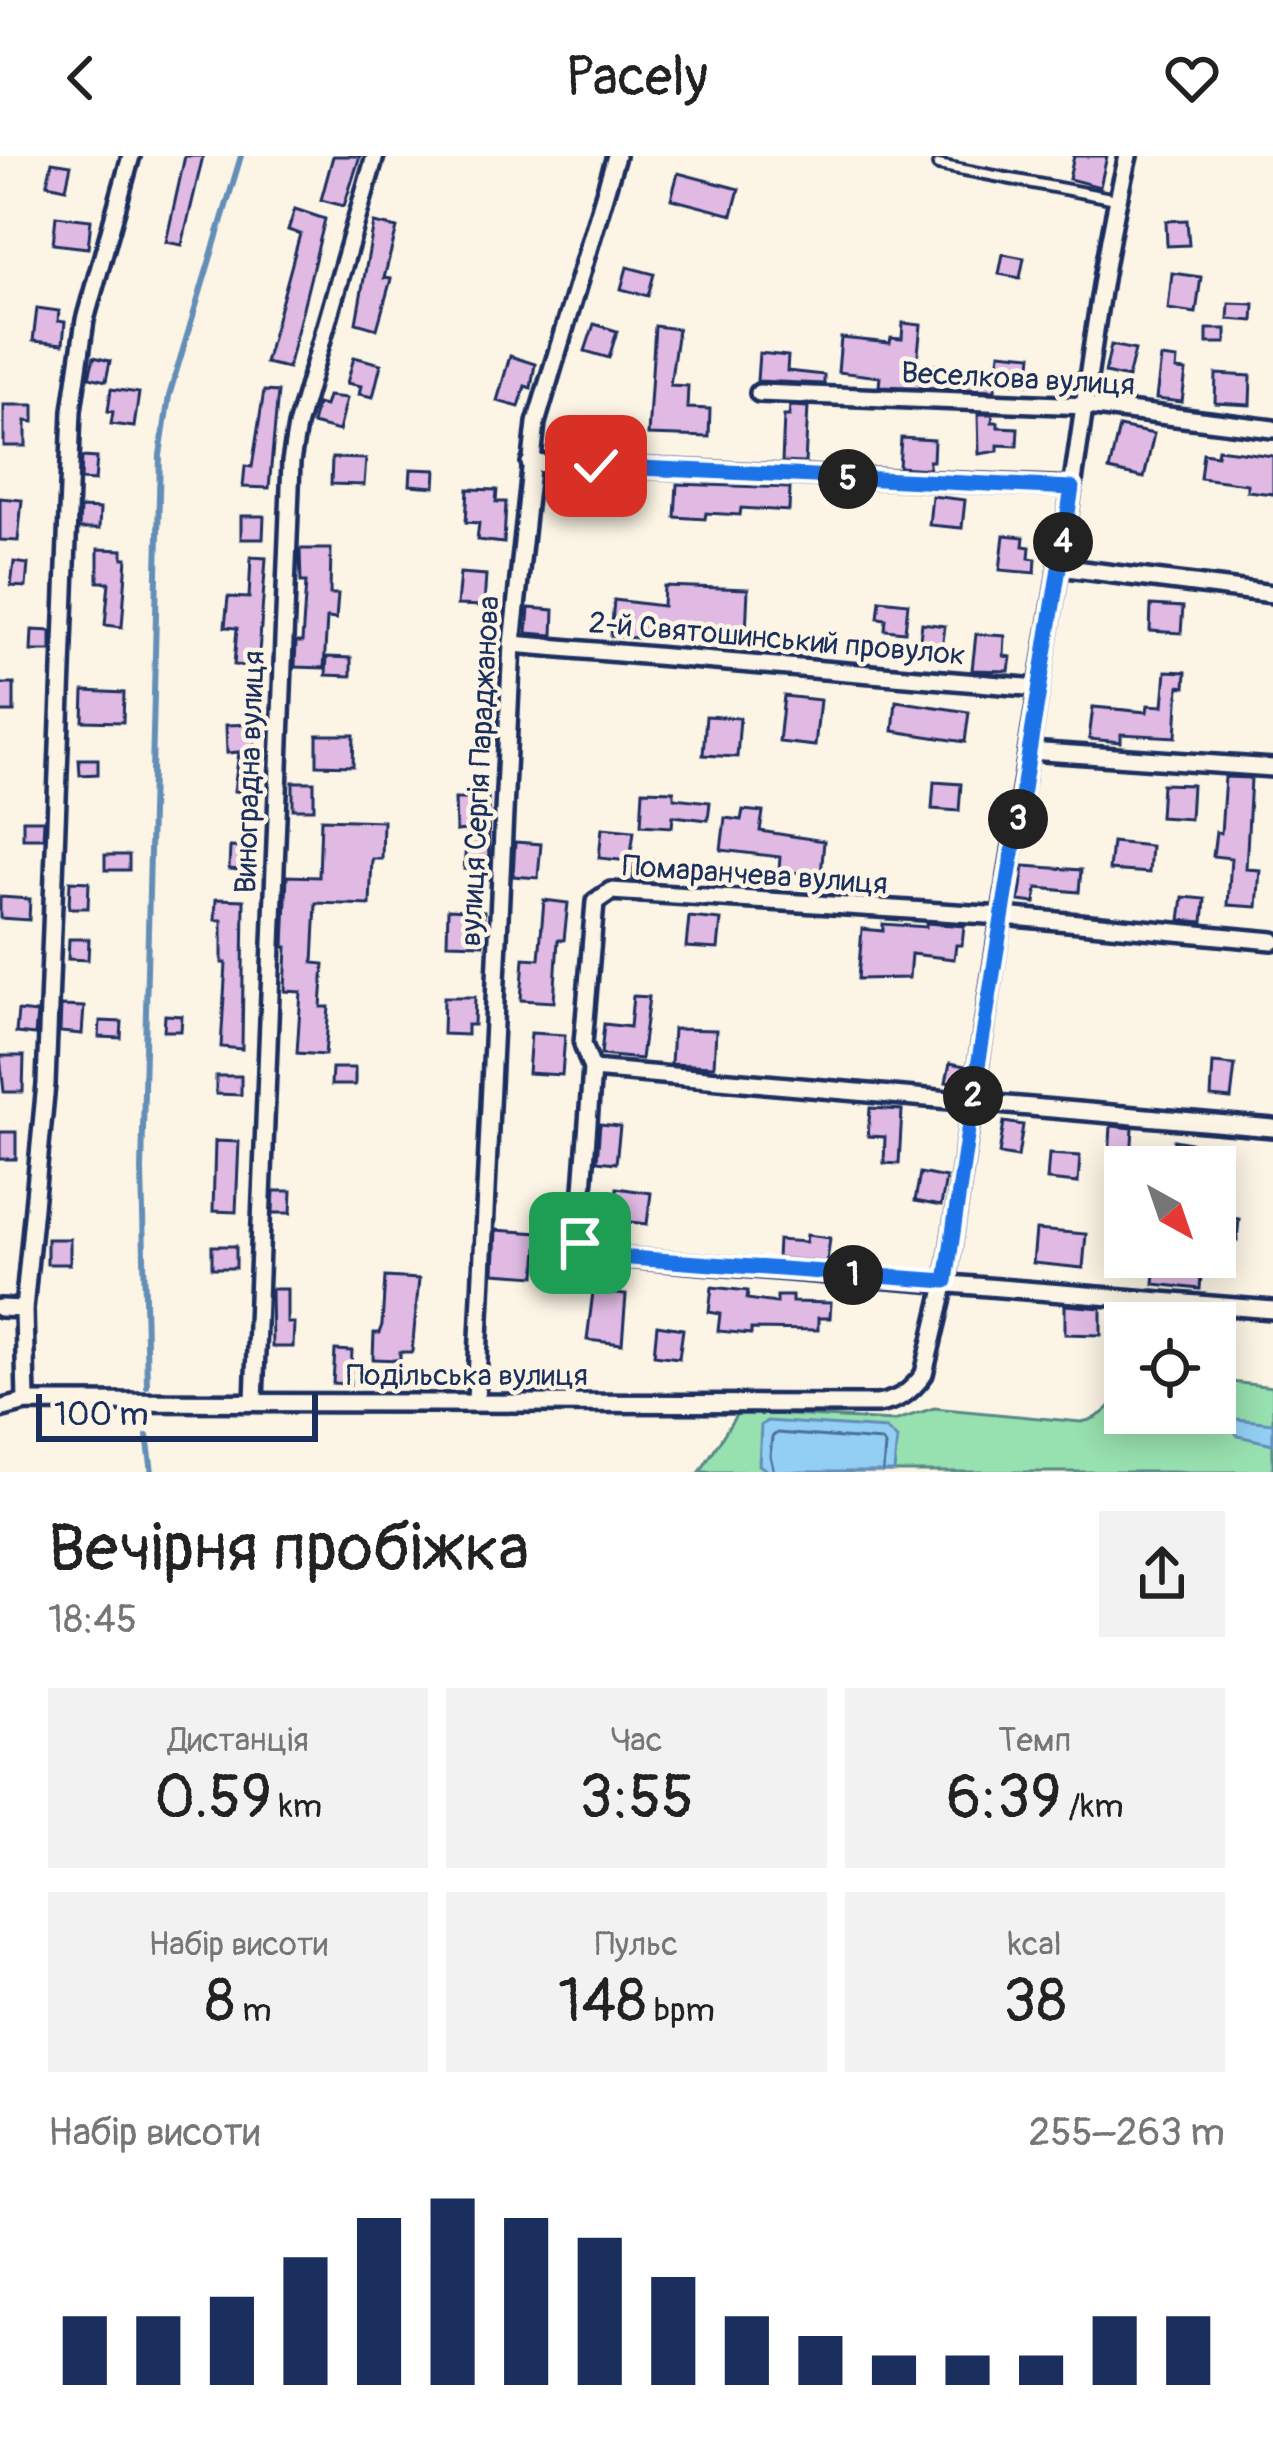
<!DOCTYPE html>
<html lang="uk">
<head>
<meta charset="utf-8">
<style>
	body { margin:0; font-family:Pangolin,sans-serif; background:#f2f2f2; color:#222; height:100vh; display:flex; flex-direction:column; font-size:45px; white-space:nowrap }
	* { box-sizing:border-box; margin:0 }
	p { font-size:39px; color:#767676 }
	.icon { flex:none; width:66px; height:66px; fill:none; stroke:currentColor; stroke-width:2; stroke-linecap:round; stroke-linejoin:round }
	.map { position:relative; height:1316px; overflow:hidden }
	.drawer { display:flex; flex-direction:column; background:#fff; flex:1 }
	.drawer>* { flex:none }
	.needle { width:78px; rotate:140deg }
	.fabs { position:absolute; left:1104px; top:990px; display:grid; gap:24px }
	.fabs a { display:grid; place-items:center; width:132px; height:132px; border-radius:0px; background:#fff; box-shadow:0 6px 30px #0003; font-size:60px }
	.scale { position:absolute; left:36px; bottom:30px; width:282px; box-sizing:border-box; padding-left:12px; border:6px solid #1b2f5e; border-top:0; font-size:33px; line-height:42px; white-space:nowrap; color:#1b2f5e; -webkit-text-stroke:9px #fcf5e5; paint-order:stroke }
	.pin { position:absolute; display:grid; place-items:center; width:102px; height:102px; color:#fff; margin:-51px; border-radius:24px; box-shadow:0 6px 18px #0006 }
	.km { position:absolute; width:60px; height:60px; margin:-30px; border-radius:50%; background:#222; color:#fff; font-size:33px; line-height:60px; text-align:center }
	.round { display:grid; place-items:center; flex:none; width:126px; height:126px; border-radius:0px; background:#f2f2f2 }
	.head { display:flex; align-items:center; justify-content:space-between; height:204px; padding:0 48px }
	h1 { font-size:66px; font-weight:600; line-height:90px }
	.metrics { display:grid; grid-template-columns:repeat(3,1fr); gap:18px; height:204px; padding:12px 48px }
	.metrics div { display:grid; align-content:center; border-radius:0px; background:#f2f2f2; text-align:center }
	.metrics b { font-size:60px; font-weight:600 }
	.metrics small { font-size:33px; font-weight:400 }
	.metrics p { font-size:33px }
	.chart { height:336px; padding:24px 48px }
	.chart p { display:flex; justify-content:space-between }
	.chart svg { width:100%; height:216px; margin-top:12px; stroke:#1b2f5e; stroke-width:6 }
	header { display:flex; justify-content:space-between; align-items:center; height:156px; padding:0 48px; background:#fff; font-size:54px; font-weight:600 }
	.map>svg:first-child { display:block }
	.green { fill:#97e0af; stroke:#598886; stroke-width:3 }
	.water { fill:#93cef3; stroke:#638eb7; stroke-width:3 }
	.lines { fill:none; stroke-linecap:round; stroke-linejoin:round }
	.shore { stroke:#4b6f9a; stroke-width:3 }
	.stream { stroke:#638eb7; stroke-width:6 }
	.building { fill:#e0bae3; stroke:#1b2f5e; stroke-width:3 }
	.service-casing { stroke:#1b2f5e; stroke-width:16 }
	.minor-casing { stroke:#1b2f5e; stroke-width:24 }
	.service { stroke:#fcf5e5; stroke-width:8 }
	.minor { stroke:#fcf5e5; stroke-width:15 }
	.route-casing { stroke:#fff; stroke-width:24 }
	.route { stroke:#1a73e8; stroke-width:15 }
	.labels { text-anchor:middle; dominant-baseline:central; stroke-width:9; stroke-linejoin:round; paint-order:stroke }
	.street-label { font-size:30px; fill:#1b2f5e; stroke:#fcf5e5 }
</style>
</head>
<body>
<header><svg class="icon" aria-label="back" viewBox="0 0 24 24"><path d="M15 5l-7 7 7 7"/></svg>Pacely<svg class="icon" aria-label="heart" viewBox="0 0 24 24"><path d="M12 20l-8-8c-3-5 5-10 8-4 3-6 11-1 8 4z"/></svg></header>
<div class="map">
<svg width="1273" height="1316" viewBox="0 0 1273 1316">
	<rect width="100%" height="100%" fill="#fcf5e5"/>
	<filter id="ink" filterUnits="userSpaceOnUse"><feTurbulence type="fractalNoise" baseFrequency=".00833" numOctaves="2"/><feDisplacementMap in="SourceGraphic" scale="24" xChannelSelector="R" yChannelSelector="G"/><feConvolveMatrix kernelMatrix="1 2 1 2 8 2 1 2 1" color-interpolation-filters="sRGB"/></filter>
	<g filter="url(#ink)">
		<!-- green -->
		<path class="green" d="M1215 1224 1273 1231V1316H700L738 1256 894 1265 934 1252 1081 1266C1105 1262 1114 1247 1125 1228V1257H1215Z"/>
		<!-- water -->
		<g class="water">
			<polygon points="1236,1263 1273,1267 1273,1288 1238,1280 1231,1271"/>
			<polygon points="767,1265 886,1273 897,1283 894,1316 769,1316 759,1309 761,1269"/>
		</g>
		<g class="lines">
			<!-- shore -->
			<polyline class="shore" points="774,1316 770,1300 772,1281 777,1277 881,1285 885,1290 883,1316"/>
			<!-- stream -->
			<g class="stream">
				<polyline points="147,1230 142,1014 160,299 169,240 241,0"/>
				<polyline points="147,1280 152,1316"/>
			</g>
		</g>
		<!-- building -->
		<g class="building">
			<polygon points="185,0 203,0 182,89 166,86"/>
			<polygon points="333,0 360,0 344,50 321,44"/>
			<polygon points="1074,0 1107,0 1100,31 1069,23"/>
			<polygon points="52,6 71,9 66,32 47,28"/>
			<polygon points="678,17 739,33 732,59 671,43"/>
			<polygon points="295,53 325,63 288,212 265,207 300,78 288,74"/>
			<polygon points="56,60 91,64 88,92 53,88"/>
			<polygon points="1187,64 1189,89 1167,90 1166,65"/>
			<polygon points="374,67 397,72 384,122 391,123 377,173 356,167"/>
			<polygon points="1003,98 1024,102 1020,122 999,118"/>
			<polygon points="627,111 654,118 648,140 621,133"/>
			<polygon points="1172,117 1201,121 1196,157 1168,153"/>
			<polygon points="1229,147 1254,148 1253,165 1228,163"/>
			<polygon points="37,152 59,155 58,165 65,166 63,188 33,185"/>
			<polygon points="903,167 921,169 917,207 966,211 965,217 997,220 995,234 879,230 880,221 838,216 841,182 890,187 891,182 902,183"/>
			<polygon points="594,168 617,175 609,202 585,195"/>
			<polygon points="655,170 678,173 670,229 688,230 687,252 710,253 709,281 648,279"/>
			<rect x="1207" y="173" width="19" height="14"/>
			<polygon points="1111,189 1135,194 1128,222 1105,217"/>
			<polygon points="1000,196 1032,199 1029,228 997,225"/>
			<polygon points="759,197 788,200 787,215 824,219 824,228 757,225"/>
			<polygon points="510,200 535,208 531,232 525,230 519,251 497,245"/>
			<polygon points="94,201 110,205 106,225 89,221"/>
			<polygon points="354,201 381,208 373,241 359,238 361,230 347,227"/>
			<polygon points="1161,202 1177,204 1176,214 1186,215 1182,246 1156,243"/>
			<polygon points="1216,218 1251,220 1250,249 1215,247"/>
			<polygon points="111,233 139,237 134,271 111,268 113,256 108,255"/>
			<polygon points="264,235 278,236 269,332 243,331 245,310 252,311"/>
			<polygon points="328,240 347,242 339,275 312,268 317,248 325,250"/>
			<polygon points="4,249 34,249 34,266 26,265 26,290 4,290"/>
			<polygon points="790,250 808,251 805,307 782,306 784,260 789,260"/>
			<polygon points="978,258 993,258 992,266 998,266 998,271 1018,272 1017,290 998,289 998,295 979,298"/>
			<polygon points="1119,271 1154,278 1144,322 1109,314"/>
			<polygon points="583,276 603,276 602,295 583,295"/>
			<polygon points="901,282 934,284 933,305 929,305 929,313 899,311"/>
			<polygon points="1218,293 1273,300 1273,338 1247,335 1247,328 1200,322 1203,297 1217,299"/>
			<polygon points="82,301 97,302 95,325 81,324"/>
			<polygon points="332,302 366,303 364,329 331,328"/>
			<polygon points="411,313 436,314 435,331 410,329"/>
			<polygon points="677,328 790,332 789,355 741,352 740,359 706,357 705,363 675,361"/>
			<polygon points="468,333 497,334 496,346 506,346 504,387 477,384 479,367 466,366"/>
			<polygon points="932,340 965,344 962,372 929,369"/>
			<polygon points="0,342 22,344 18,385 0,384"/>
			<polygon points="80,352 100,353 99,373 79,373"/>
			<polygon points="241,360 264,360 263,383 241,383"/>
			<polygon points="1004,379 1024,381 1023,390 1030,391 1029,402 1036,403 1035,417 1000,414"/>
			<polygon points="98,393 123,394 123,402 127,402 122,471 105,469 109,426 98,426"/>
			<polygon points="300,393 331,393 330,438 338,438 336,463 327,462 324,512 295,511 296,486 302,486 306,426 301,426"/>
			<polygon points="251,401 266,402 258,511 234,509 237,472 225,471 228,441 249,442"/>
			<polygon points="14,406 28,408 26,431 11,430"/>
			<polygon points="460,417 486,419 484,450 457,449"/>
			<polygon points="664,430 748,433 746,478 690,474 690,485 638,477 637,482 611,480 614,444 663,450"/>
			<polygon points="880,444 908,447 905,476 885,474 886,463 878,462"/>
			<polygon points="1151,449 1183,451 1181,477 1150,475"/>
			<polygon points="529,452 554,454 553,479 527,477"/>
			<polygon points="922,467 945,470 941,501 918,499"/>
			<polygon points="32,474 51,475 51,495 31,495"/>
			<polygon points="765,478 780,479 779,498 764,497"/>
			<polygon points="976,478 1005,480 1004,500 1011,501 1009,515 972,514"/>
			<polygon points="327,501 351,502 351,520 326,519"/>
			<polygon points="1166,515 1186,516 1185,531 1179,530 1176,581 1121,578 1121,586 1089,583 1093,551 1147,556 1148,549 1163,550"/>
			<rect x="0" y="528" width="14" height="28"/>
			<polygon points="84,535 124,537 123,566 83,565"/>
			<polygon points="784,540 820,544 815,590 779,586"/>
			<polygon points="896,545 969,556 965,586 893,575"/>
			<polygon points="706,560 740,562 737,601 703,599"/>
			<polygon points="255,568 254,637 234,635 239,596 227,597 226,569"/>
			<polygon points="317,579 354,579 353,610 317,609"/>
			<polygon points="79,603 98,603 98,618 80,619"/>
			<polygon points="1225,621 1251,622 1246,713 1260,714 1257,751 1228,749 1231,702 1213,700 1216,676 1221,677"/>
			<rect x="293" y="626" width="21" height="27"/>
			<polygon points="934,626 961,628 959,655 932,653"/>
			<polygon points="1162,628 1192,629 1190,663 1160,661"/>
			<polygon points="488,633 489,715 464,713 467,674 456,675 455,643 473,643 472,634"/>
			<polygon points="643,634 674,635 674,642 710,646 708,664 673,660 672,671 641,669"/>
			<polygon points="743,654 763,656 760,675 824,685 821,719 779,715 780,701 721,694 725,662 741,664"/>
			<polygon points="321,663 383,665 382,703 372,703 370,749 316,747 313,807 324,808 321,851 329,851 325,899 297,897 301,836 285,835 287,791 284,791 287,720 319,721"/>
			<polygon points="23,664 44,664 43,682 23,682"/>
			<polygon points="602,672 634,675 630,705 599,702"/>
			<polygon points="515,686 541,688 538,722 513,720"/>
			<polygon points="1112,686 1151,690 1149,717 1109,714"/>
			<polygon points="230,691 249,692 248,715 229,713"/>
			<rect x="105" y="699" width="24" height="15"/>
			<polygon points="635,702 653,704 651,724 633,723"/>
			<polygon points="1024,710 1081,714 1079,736 1037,732 1035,747 1019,745"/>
			<polygon points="70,725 89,726 88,752 69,752"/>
			<polygon points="0,741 30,743 29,764 0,762"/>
			<polygon points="1183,741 1205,743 1203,766 1180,764"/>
			<polygon points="216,743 244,744 242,893 221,891 226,807 222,807 222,764 215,764"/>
			<polygon points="544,744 568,747 564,784 558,784 554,846 521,844 524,802 539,803"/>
			<polygon points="448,753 484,755 483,788 447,787"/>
			<polygon points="689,761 721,764 718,793 686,791"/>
			<polygon points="926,767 964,770 962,789 956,789 954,803 911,798 909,822 858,823 862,773 883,775 883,768 926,771"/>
			<polygon points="69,783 89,783 88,804 68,803"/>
			<polygon points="633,840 649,841 641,903 601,899 604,868 630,871"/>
			<polygon points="444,841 475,841 474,869 467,869 467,879 443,878"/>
			<polygon points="61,850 84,851 82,878 60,876"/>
			<polygon points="18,855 37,857 35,879 16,877"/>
			<polygon points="165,859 182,860 181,875 164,875"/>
			<polygon points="100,865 122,866 121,882 99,881"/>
			<polygon points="673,873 716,874 714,910 671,908"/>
			<polygon points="531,877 565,879 562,919 528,917"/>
			<polygon points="0,900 24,900 23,936 4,936"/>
			<polygon points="950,907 965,910 961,929 946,926"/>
			<polygon points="1213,907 1235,909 1231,943 1211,941"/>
			<polygon points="332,912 355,912 355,929 331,929"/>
			<polygon points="216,920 241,920 241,939 216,938"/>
			<polygon points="870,952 902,954 899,1008 884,1007 885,981 868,980"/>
			<polygon points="1004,966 1023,969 1018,1001 999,998"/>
			<polygon points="600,968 620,970 616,1007 597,1005"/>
			<polygon points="1111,970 1133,972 1131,1003 1109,1002"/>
			<rect x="0" y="976" width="16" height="27"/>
			<polygon points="1174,984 1213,991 1211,1011 1172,1011"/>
			<polygon points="215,985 239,986 236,1056 213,1055"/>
			<polygon points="1049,998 1080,1000 1078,1027 1047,1024"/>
			<polygon points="920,1017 946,1022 941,1050 915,1045"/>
			<polygon points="617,1032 651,1037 647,1068 613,1064"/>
			<polygon points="274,1035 292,1035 291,1057 273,1057"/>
			<polygon points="1217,1060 1239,1063 1237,1084 1215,1082"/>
			<polygon points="496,1074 539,1077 536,1120 494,1117"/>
			<polygon points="1036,1074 1086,1078 1083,1112 1033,1107"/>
			<polygon points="807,1079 830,1082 827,1106 777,1102 778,1084 806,1086"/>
			<rect x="47" y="1083" width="23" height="25"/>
			<rect x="212" y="1090" width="24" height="22"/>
			<polygon points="1155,1115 1201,1119 1200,1133 1154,1128"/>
			<polygon points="385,1121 419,1123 412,1196 400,1196 400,1204 373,1203 374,1177 379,1177 382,1169"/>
			<polygon points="712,1131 748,1135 747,1143 777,1147 777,1140 792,1140 792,1146 831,1147 830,1162 818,1162 818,1174 751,1173 751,1178 718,1175 720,1158 709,1156"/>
			<polygon points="271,1133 287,1133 287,1167 294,1167 293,1191 272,1191"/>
			<polygon points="593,1136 626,1139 622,1188 587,1184"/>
			<polygon points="1065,1149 1101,1152 1101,1179 1065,1178"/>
			<polygon points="657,1169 683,1173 679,1202 654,1199"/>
			<polygon points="335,1194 352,1195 350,1228 333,1227"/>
		</g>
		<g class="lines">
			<defs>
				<polyline id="service" points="938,9 1116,43"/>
				<g id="minor">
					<polyline points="759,237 1087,250 1273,273"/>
					<polyline points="530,307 1072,331"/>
					<polyline points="1059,411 1273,438"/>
					<polyline points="512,488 1038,532"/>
					<polyline points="1029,595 1273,612"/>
					<polyline points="1273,785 1003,760 611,735 595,746 583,888 592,913 579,1087 590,1099 1273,1154"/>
					<polyline points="592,913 1273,972"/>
					<polyline points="0,1152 24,1153"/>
					<polyline points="254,1245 291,306 297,270 375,0"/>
					<polyline points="476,1245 512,488 536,267 616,0"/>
					<polyline points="26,1246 24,1153 46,928 72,254 85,164 131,0"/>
					<path d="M0 1253 26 1246 877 1248C898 1245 911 1236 924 1218L946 1125C982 873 1024 621 1066 369 1087 246 1098 120 1128 0"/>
				</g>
			</defs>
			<!-- service casing -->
			<use href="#service" class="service-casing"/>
			<!-- minor casing -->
			<use href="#minor" class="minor-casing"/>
			<!-- service -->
			<use href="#service" class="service"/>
			<!-- minor -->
			<use href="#minor" class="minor"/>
		</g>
	</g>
	<g class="lines" filter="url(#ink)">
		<defs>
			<polyline id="route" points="580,1087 590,1099 946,1125 972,947 1072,332 596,310"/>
		</defs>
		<!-- route casing -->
		<use href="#route" class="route-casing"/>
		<!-- route -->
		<use href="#route" class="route"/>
	</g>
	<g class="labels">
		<!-- street labels -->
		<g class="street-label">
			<text transform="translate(1018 223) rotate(3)">Веселкова вулиця</text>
			<text transform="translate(777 483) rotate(5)">2-й Святошинський провулок</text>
			<text transform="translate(480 615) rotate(-87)">вулиця Сергія Параджанова</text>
			<text transform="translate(250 616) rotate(-88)">Виноградна вулиця</text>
			<text transform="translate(755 719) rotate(4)">Помаранчева вулиця</text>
			<text x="467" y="1219">Подільська вулиця</text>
		</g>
	</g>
</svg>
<div class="fabs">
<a><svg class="needle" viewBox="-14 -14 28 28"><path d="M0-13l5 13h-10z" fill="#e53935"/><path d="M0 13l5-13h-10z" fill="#767676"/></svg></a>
<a><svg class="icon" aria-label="locate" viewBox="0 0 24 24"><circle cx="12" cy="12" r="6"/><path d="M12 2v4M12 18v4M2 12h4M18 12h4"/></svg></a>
</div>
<div class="scale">100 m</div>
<div class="pin" style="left:580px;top:1087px;background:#1e9e55"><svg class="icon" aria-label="arrive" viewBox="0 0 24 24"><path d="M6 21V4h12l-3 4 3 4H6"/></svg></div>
<div class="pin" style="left:596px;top:310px;background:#d93025"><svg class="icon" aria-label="check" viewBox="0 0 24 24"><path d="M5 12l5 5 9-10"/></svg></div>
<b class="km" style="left:853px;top:1119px">1</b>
<b class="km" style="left:973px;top:940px">2</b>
<b class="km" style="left:1018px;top:663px">3</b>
<b class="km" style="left:1063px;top:386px">4</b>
<b class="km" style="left:848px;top:323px">5</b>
</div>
<section class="drawer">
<div class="head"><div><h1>Вечірня пробіжка</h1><p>18:45</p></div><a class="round"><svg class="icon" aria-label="share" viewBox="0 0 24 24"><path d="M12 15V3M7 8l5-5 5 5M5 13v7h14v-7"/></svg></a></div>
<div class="metrics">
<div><p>Дистанція</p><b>0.59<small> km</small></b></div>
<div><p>Час</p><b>3:55</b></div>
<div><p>Темп</p><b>6:39<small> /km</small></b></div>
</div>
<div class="metrics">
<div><p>Набір висоти</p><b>8<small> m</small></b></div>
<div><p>Пульс</p><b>148<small> bpm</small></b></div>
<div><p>kcal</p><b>38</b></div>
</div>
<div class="chart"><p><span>Набір висоти</span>255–263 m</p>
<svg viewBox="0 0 160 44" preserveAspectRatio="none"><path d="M5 44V30M15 44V30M25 44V26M35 44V18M45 44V10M55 44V6M65 44V10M75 44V14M85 44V22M95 44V30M105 44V34M115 44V38M125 44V38M135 44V38M145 44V30M155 44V30"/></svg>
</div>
</section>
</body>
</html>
